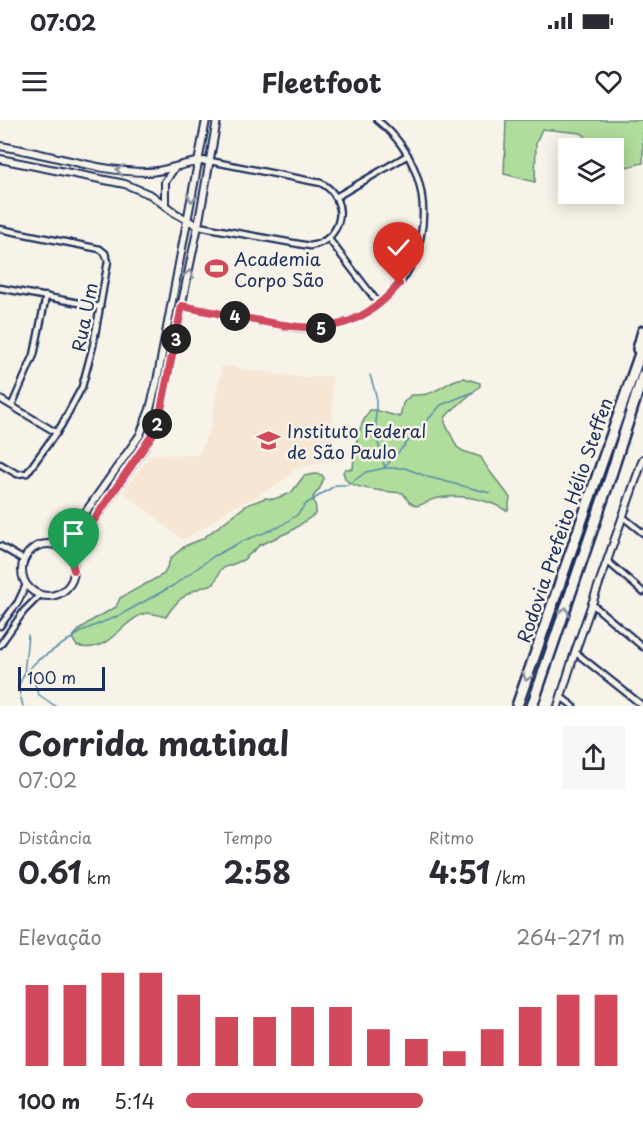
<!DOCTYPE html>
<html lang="pt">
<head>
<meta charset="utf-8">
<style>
	body { margin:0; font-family:"Playpen Sans",sans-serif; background:#f7f7f7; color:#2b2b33; height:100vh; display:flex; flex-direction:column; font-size:22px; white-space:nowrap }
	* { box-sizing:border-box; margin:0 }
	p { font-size:20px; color:#7c7c81 }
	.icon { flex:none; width:33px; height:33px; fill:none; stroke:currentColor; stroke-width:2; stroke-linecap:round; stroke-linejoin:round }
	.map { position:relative; height:586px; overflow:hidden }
	.panel { display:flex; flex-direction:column; background:#fff; flex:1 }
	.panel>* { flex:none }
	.tools { position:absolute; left:558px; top:18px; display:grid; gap:12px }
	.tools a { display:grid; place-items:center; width:66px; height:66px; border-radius:0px; background:#fff; box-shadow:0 3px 15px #0003; font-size:30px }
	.scale { position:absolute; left:18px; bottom:15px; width:87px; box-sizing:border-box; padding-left:6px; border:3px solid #1b2f5e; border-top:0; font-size:16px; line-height:21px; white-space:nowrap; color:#1b2f5e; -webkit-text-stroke:4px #f7f3e8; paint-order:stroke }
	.pin { position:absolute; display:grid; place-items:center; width:51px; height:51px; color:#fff; margin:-62px -26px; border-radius:50% 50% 50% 0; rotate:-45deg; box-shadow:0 0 6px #0007 }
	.pin .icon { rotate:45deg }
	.km { position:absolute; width:30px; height:30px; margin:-15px; border-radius:50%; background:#222; color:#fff; font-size:16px; line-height:30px; text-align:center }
	.round { display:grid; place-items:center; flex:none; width:63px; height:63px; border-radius:0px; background:#f7f7f7 }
	.overview { display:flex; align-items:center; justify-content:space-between; height:102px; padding:0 18px }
	h1 { font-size:33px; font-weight:700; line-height:45px }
	.stats { display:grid; grid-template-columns:repeat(3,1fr); gap:9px; height:102px; padding:6px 18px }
	.stats div { display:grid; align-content:center }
	.stats b { font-size:30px; font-weight:700 }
	.stats small { font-size:16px; font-weight:400 }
	.stats p { font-size:16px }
	.chart { height:168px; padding:12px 18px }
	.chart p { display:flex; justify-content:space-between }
	.chart svg { width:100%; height:108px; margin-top:6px; stroke:#d1495b; stroke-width:6 }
	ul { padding:0 18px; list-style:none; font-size:20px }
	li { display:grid; grid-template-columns:96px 72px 1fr; align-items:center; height:45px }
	li i { height:15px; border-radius:8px; background:#d1495b }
	.status { display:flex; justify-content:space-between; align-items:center; height:42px; padding:0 30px; background:#fff; direction:ltr }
	.status svg { height:16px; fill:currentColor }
	header { display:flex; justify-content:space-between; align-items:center; height:78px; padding:0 18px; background:#fff; font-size:27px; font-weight:700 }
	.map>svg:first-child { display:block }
	.built { fill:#f7e6d4 }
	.green { fill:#b0dd9b; stroke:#66867c; stroke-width:1.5 }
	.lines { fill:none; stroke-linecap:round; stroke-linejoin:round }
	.stream { stroke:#558da8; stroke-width:1.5 }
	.minor-casing { stroke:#1b2f5e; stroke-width:9 }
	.tertiary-casing { stroke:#1b2f5e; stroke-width:10 }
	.motorway-casing { stroke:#1b2f5e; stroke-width:14 }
	.minor { stroke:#f7f3e8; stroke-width:4.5 }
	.tertiary { stroke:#f7f3e8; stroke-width:6 }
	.motorway { stroke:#f7f3e8; stroke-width:9 }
	.oneway { stroke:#8991a3 }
	.route-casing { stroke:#fff; stroke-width:12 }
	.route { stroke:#d1495b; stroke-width:8 }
	.labels { text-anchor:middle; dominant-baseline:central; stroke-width:5; stroke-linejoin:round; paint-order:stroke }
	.poi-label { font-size:18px; fill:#1b2f5e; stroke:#f7f3e8; text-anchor:start }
	.street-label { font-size:18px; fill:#1b2f5e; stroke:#f7f3e8 }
</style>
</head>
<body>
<div class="status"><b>07:02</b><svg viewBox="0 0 49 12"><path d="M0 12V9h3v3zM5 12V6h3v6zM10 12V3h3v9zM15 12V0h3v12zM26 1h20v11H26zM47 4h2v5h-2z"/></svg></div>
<header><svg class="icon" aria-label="menu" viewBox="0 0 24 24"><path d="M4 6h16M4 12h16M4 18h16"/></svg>Fleetfoot<svg class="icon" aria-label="heart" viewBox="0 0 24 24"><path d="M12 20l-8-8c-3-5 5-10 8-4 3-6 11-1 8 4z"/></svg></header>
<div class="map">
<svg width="643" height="586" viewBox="0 0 643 586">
	<rect width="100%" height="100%" fill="#f7f3e8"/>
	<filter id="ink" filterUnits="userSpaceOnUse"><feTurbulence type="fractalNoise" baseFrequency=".0167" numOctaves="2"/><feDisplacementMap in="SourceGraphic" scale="12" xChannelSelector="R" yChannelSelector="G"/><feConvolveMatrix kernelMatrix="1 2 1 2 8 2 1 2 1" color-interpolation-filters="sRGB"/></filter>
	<g filter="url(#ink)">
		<!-- built -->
		<polygon class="built" points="222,245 278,255 306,257 332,256 333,340 297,348 280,363 255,378 230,388 217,399 184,420 123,372 151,334 198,335 211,306"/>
		<!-- green -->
		<g class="green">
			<polygon points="506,0 643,0 643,43 622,48 614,40 614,28 600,28 581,13 542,9 536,23 535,62 504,54"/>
			<path d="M464 258 480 263V266L449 293 445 298V303L457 327 463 331 481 337C488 352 501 364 510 378L508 390H505C486 378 456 373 434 379 428 381 423 385 416 386L409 382 403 373C391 372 354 369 347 361 344 358 344 355 343 352L345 349H353C354 330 358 306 370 290H375L400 297 403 283 411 275C416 275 422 275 427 274 441 271 449 259 464 258Z"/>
			<path d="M315 354 322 355 324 358 320 368 313 377 316 388 315 394 291 411 260 425 243 440 221 449 214 464C192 469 178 477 166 497 158 496 151 491 143 494 120 502 109 535 77 526L72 518C84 502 99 497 116 487L120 478 164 454 171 438 185 426 202 419 247 385 265 378 274 379 291 373 304 356Z"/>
		</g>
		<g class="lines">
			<!-- stream -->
			<g class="stream">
				<polyline points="370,255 376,275 376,315 385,348"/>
				<polyline points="385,347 441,285 473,272"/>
				<polyline points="0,495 1,495"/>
				<polyline points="28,515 24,554 38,540 84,510 120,495 174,465 214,436 243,421 279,407 297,395 306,384 336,365 348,365 366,352 385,348 405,348 428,357 490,373"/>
				<polyline points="23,586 18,567 24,554 33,557 38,574 55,586"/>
			</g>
			<defs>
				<g id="minor">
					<polyline points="336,77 408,35"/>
					<path d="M198 106 310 126C343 121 351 79 321 63L210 41"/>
					<polyline points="0,109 100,129 105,133 108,141 93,226 82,267 61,306 27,353 17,354 0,344"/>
					<polyline points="328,118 379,184"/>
					<polyline points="0,168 100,187"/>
					<path d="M182 186C206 191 230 195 254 200 280 205 305 212 331 206 430 185 455 61 377 0"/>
					<polyline points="0,279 57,313"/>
					<polyline points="12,285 34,235 46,176"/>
					<polyline points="623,397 643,413"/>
					<polyline points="0,426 24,440"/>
					<polyline points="607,441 643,472"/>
					<polyline points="592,484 643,527"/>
					<polyline points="0,506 18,482 26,465"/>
					<polyline points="0,525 24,491 40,475"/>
					<polyline points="575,532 643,586"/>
					<polyline points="561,577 573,586"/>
				</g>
				<g id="tertiary">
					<path d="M0 26C48 33 97 52 147 52 168 52 187 40 210 41"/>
					<polyline points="0,39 125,64 151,75 175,93 198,106"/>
					<polyline points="165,85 165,62 174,48"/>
					<circle cx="48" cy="450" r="26"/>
					<polyline points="61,427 140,315 150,289 157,261 206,0"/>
					<polyline points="70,435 145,327 157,303 198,106 217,0"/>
					<polyline points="558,586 575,532 643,339"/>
				</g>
				<g id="motorway">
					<polyline points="638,229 643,211"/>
					<polyline points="517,586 643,225"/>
					<polyline points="532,586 610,358 643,255"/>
				</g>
			</defs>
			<!-- minor casing -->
			<use href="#minor" class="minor-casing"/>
			<!-- tertiary casing -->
			<use href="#tertiary" class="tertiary-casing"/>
			<!-- motorway casing -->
			<use href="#motorway" class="motorway-casing"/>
			<!-- minor -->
			<use href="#minor" class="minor"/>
			<!-- tertiary -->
			<use href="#tertiary" class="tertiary"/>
			<!-- motorway -->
			<use href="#motorway" class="motorway"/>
		</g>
		<!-- one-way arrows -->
		<defs><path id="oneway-chevron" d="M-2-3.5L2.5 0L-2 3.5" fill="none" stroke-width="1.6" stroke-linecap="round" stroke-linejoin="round" transform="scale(1.5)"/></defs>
		<g class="oneway">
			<use href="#oneway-chevron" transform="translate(120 50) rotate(-171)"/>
			<use href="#oneway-chevron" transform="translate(192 78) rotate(100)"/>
			<use href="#oneway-chevron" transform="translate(189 154) rotate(-79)"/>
			<use href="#oneway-chevron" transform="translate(565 491) rotate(-71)"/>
			<use href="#oneway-chevron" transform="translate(527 557) rotate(109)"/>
		</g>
	</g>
	<g class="lines" filter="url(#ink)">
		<defs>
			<path id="route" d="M74 450 70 435 153 314 161 290 182 186C207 191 231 196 255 200 315 212 356 215 399 164"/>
		</defs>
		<!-- route casing -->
		<use href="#route" class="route-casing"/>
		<!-- route -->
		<use href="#route" class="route"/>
	</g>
	<!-- icons -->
	<defs>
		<symbol id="stadium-bare" viewBox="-9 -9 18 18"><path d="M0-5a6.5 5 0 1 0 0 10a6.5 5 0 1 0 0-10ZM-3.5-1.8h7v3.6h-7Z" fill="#d1495b" stroke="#f7f3e8" stroke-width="2.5" paint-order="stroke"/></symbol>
		<symbol id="university-bare" viewBox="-9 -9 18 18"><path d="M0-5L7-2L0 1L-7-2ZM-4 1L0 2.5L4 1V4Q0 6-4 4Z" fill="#d1495b" stroke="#f7f3e8" stroke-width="2.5" paint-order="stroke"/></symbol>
	</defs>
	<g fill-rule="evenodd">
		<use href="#stadium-bare" x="200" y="132" width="33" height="33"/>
		<use href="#university-bare" x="252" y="304" width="33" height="33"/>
	</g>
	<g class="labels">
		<!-- poi labels -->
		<g class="poi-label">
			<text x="234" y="138">Academia<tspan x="234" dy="21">Corpo São</tspan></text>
			<text x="287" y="310">Instituto Federal<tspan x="287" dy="21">de São Paulo</tspan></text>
		</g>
		<!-- street labels -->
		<g class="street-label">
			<text transform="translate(84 197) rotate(-79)">Rua Um</text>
			<text transform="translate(564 400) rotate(-71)">Rodovia Prefeito Hélio Steffen</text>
		</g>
	</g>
</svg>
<div class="tools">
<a><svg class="icon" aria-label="layers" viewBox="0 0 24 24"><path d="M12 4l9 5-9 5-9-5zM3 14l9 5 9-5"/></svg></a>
</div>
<div class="scale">100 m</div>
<div class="pin" style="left:74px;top:450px;background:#1e9e55"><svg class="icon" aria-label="arrive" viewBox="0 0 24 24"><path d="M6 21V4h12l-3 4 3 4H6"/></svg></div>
<div class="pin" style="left:399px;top:164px;background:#d93025"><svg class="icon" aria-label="check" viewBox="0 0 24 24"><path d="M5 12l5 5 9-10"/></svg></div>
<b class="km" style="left:157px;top:304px">2</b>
<b class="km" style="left:176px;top:219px">3</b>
<b class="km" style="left:235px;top:196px">4</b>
<b class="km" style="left:321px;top:208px">5</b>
</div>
<section class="panel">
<div class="overview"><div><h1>Corrida matinal</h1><p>07:02</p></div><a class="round"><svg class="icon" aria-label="share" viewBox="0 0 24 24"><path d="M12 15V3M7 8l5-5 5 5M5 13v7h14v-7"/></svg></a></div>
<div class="stats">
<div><p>Distância</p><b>0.61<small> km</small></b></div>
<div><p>Tempo</p><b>2:58</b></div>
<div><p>Ritmo</p><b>4:51<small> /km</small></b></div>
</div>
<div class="chart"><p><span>Elevação</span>264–271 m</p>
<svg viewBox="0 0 160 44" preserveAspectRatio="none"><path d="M5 44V11M15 44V11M25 44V6M35 44V6M45 44V15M55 44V24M65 44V24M75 44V20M85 44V20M95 44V29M105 44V33M115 44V38M125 44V29M135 44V20M145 44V15M155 44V15"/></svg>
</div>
<ul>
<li><b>100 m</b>5:14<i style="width:54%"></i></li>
</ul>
</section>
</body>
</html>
